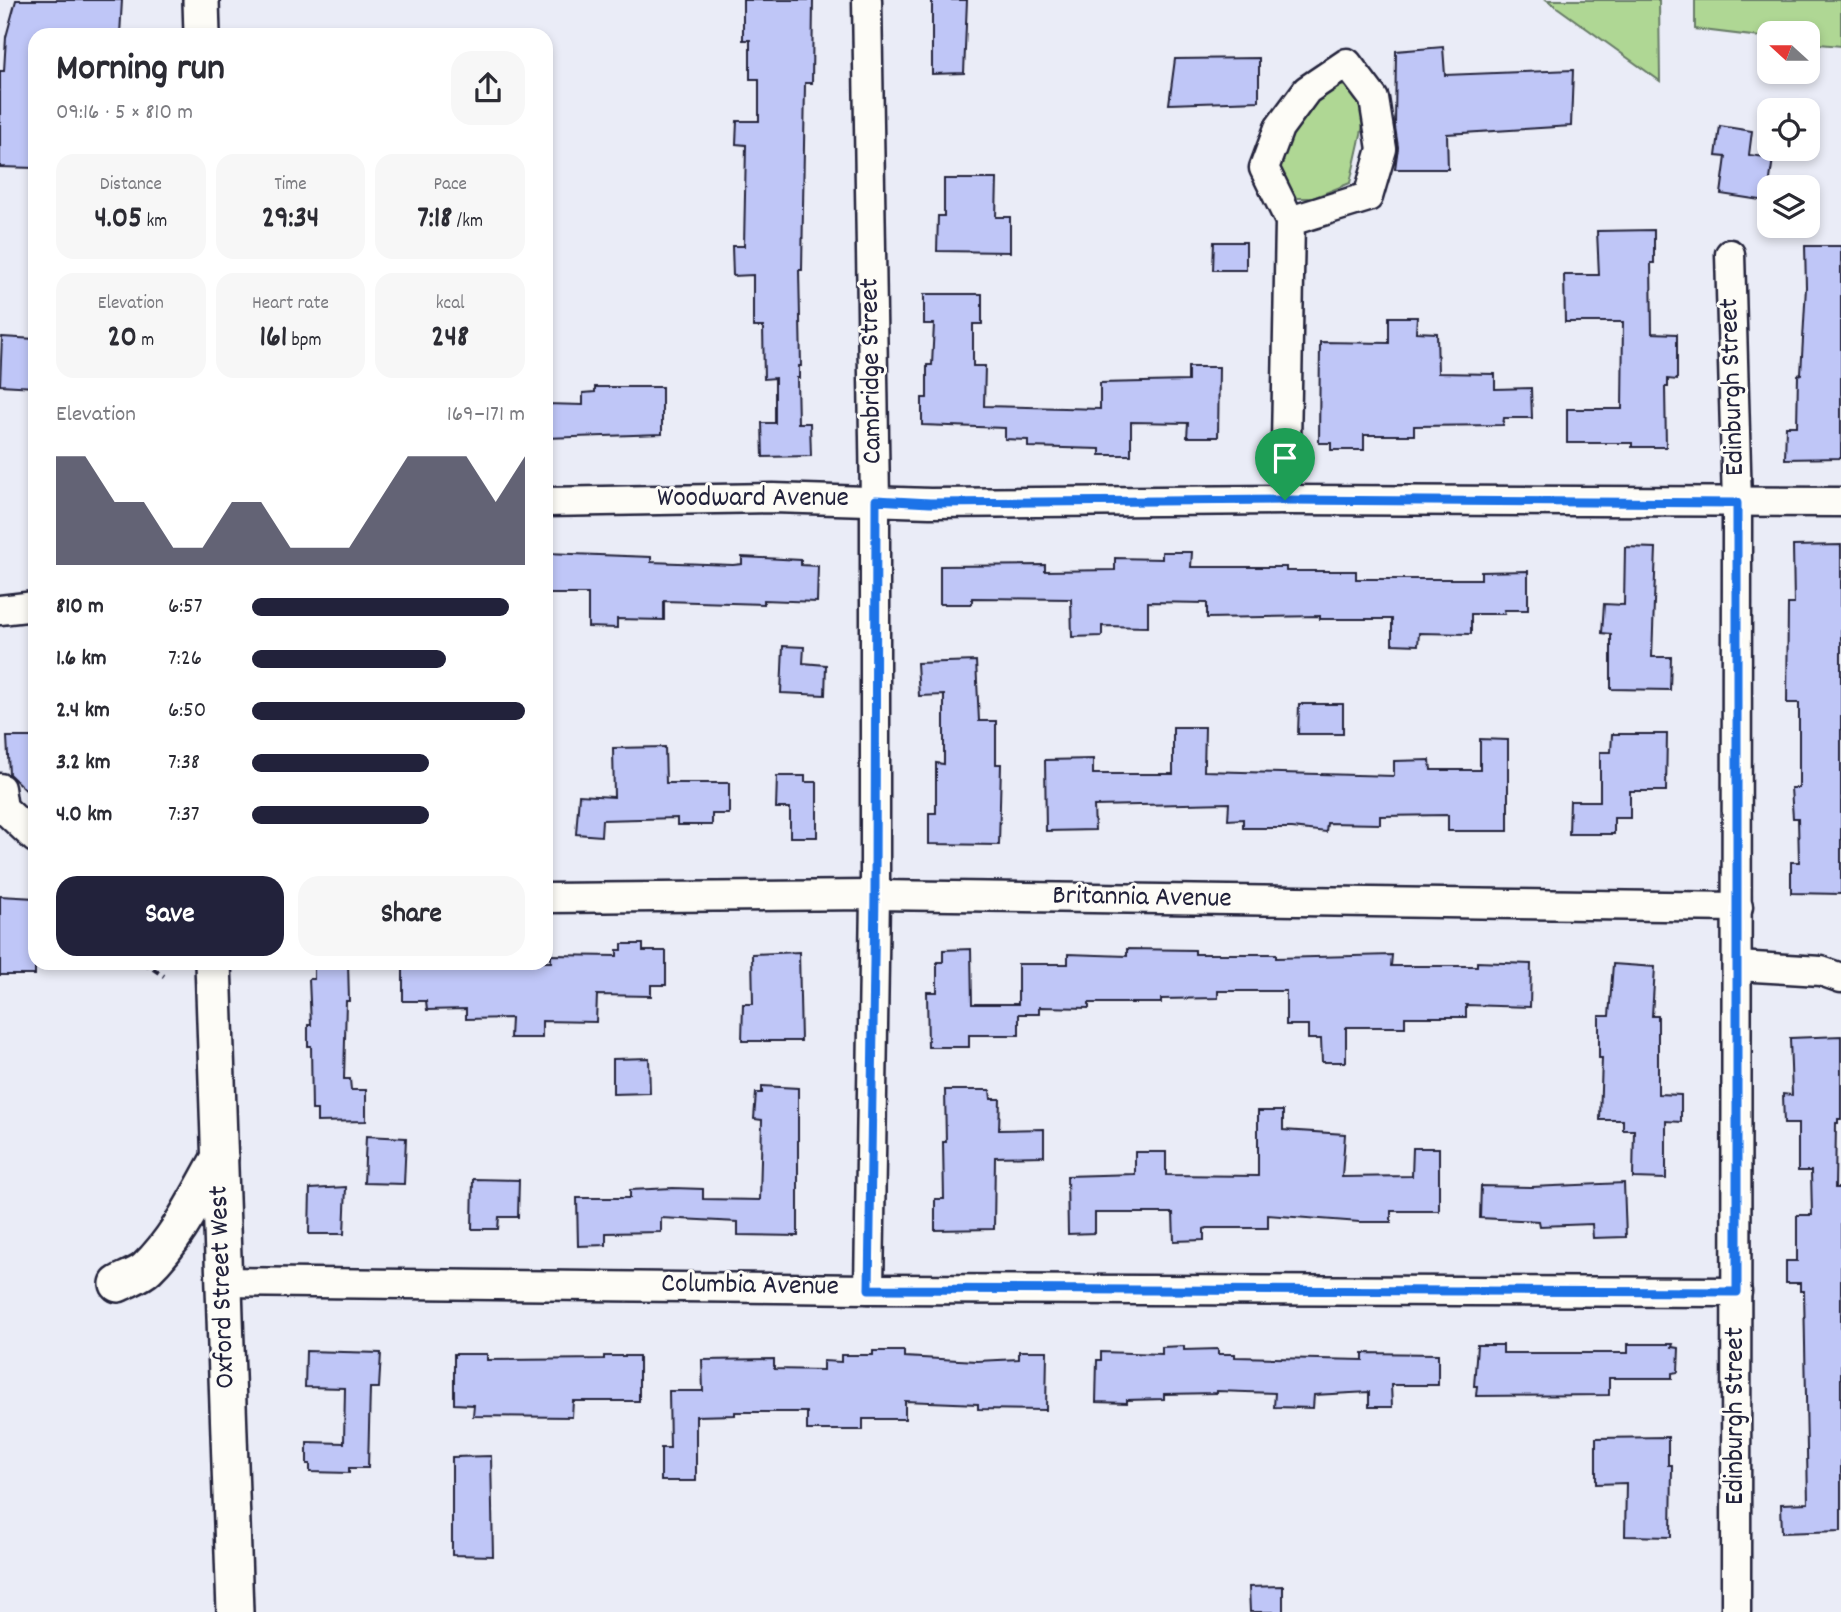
<!DOCTYPE html>
<html lang="en">
<head>
<meta charset="utf-8">
<style>
	body { margin:0; font-family:Dekko,sans-serif; background:#f7f7f7; color:#2b2b33; height:100vh; display:flex; flex-direction:column; font-size:26px; white-space:nowrap }
	* { box-sizing:border-box; margin:0 }
	p { font-size:23px; color:#7c7c81 }
	.icon { flex:none; width:38px; height:38px; fill:none; stroke:currentColor; stroke-width:2; stroke-linecap:round; stroke-linejoin:round }
	.map { position:relative; flex:1; overflow:hidden }
	.drawer { position:absolute; left:28px; top:28px; width:525px; height:942px; display:flex; flex-direction:column; background:#fff; border-radius:21px; box-shadow:0 4px 10px #0003 }
	.drawer>* { flex:none }
	.needle { width:46px; rotate:291deg }
	.buttons { position:absolute; left:1757px; top:21px; display:grid; gap:14px }
	.buttons a { display:grid; place-items:center; width:63px; height:63px; border-radius:14px; background:#fff; box-shadow:0 4px 10px #0003; font-size:35px }
	.pin { position:absolute; display:grid; place-items:center; width:60px; height:60px; color:#fff; margin:-72px -30px; border-radius:50% 50% 50% 0; rotate:-45deg; box-shadow:0 0 7px #0007 }
	.pin .icon { rotate:45deg }
	.round { display:grid; place-items:center; flex:none; width:74px; height:74px; border-radius:21px; background:#f7f7f7 }
	.head { display:flex; align-items:center; justify-content:space-between; height:119px; padding:0 28px }
	h1 { font-size:38px; font-weight:700; line-height:52px }
	.stats { display:grid; grid-template-columns:repeat(3,1fr); gap:10px; height:119px; padding:7px 28px }
	.stats div { display:grid; align-content:center; border-radius:18px; background:#f7f7f7; text-align:center }
	.stats b { font-size:30px; font-weight:700 }
	.stats small { font-size:19px; font-weight:400 }
	.stats p { font-size:19px }
	.chart { height:196px; padding:14px 28px }
	.chart p { display:flex; justify-content:space-between }
	.chart svg { width:100%; height:126px; margin-top:7px; fill:#22223b; opacity:.7 }
	.action { display:flex; gap:14px; margin-top:auto; padding:14px 28px }
	.action a { flex:1; height:80px; border-radius:21px; background:#22223b; color:#fff; font-size:28px; font-weight:700; line-height:80px; text-align:center }
	.action a+a { background:#f7f7f7; color:#2b2b33 }
	ul { padding:0 28px; list-style:none; font-size:23px }
	li { display:grid; grid-template-columns:112px 84px 1fr; align-items:center; height:52px }
	li i { height:18px; border-radius:9px; background:#22223b }
	.map>svg:first-child { display:block }
	.green { fill:#afd794; stroke:#687c68; stroke-width:2 }
	.building { fill:#bfc6f7; stroke:#22223b; stroke-width:2 }
	.lines { fill:none; stroke-linecap:round; stroke-linejoin:round }
	.minor-casing { stroke:#22223b; stroke-width:33 }
	.major-casing { stroke:#22223b; stroke-width:40 }
	.path { stroke:#22223b; stroke-width:4.5; stroke-dasharray:7 5; stroke-linecap:butt }
	.minor { stroke:#fdfcf7; stroke-width:28 }
	.major { stroke:#fdfcf7; stroke-width:35 }
	.route-casing { stroke:#fff; stroke-width:14 }
	.route { stroke:#1a73e8; stroke-width:9 }
	.labels { text-anchor:middle; dominant-baseline:central; stroke-width:6; stroke-linejoin:round; paint-order:stroke }
	.street-label { font-size:28px; fill:#22223b; stroke:#fdfcf7 }
</style>
</head>
<body>
<div class="map">
<svg width="1841" height="1612" viewBox="0 0 1841 1612">
	<rect width="100%" height="100%" fill="#eaecf7"/>
	<filter id="ink" filterUnits="userSpaceOnUse"><feTurbulence type="fractalNoise" baseFrequency=".0143" numOctaves="2"/><feDisplacementMap in="SourceGraphic" scale="14" xChannelSelector="R" yChannelSelector="G"/><feConvolveMatrix kernelMatrix="1 2 1 2 8 2 1 2 1" color-interpolation-filters="sRGB"/></filter>
	<g filter="url(#ink)">
		<!-- green -->
		<g class="green">
			<polygon points="1547,0 1659,0 1660,81"/>
			<polygon points="1695,0 1841,0 1841,46 1808,43 1808,33 1769,33 1769,38 1695,29"/>
			<polygon points="1346,85 1366,112 1350,183 1313,198 1289,198 1275,174 1278,149 1323,90"/>
		</g>
		<!-- building -->
		<g class="building">
			<polygon points="16,0 122,0 120,35 35,35 35,168 0,167 0,71 4,71 6,37"/>
			<polygon points="743,0 813,0 812,83 805,83 802,270 799,270 801,366 799,366 799,378 797,378 798,423 810,423 811,456 763,457 762,423 775,423 775,378 764,379 763,327 753,327 753,275 733,276 732,246 744,246 746,145 736,144 737,121 759,121 759,79 750,79 750,40 743,40"/>
			<polygon points="932,0 967,0 964,73 932,74"/>
			<polygon points="1443,47 1445,75 1573,70 1571,126 1447,134 1448,169 1395,169 1398,147 1395,127 1396,51"/>
			<polygon points="1259,58 1259,101 1169,104 1175,59"/>
			<polygon points="1720,126 1752,131 1749,155 1773,158 1767,201 1721,194 1726,157 1716,156"/>
			<polygon points="944,179 997,179 996,217 1010,217 1010,252 937,251 938,216 944,216"/>
			<polygon points="1654,230 1654,263 1651,263 1652,333 1677,334 1677,380 1668,379 1668,387 1665,387 1666,447 1632,447 1632,443 1567,443 1567,409 1622,409 1623,322 1565,322 1564,275 1599,275 1597,231"/>
			<polygon points="1214,242 1246,242 1246,270 1213,270"/>
			<polygon points="1805,246 1841,246 1841,458 1785,459 1786,426 1797,426 1798,375 1801,374 1806,287"/>
			<polygon points="924,294 982,294 982,324 973,324 973,366 985,366 984,406 1100,409 1100,383 1188,381 1188,367 1219,367 1218,437 1187,437 1188,423 1131,422 1131,455 1100,455 1100,449 1028,447 1028,440 1005,439 1005,428 922,425 922,398 927,398 927,365 932,365 934,324 924,324"/>
			<polygon points="1389,317 1417,317 1416,332 1437,333 1438,373 1495,374 1495,389 1531,388 1532,418 1504,418 1503,425 1414,426 1414,435 1364,435 1364,450 1331,450 1331,443 1319,443 1320,342 1389,343"/>
			<polygon points="2,337 35,339 35,387 0,385"/>
			<polygon points="595,387 662,387 662,434 546,438 546,404 583,405 583,393 595,392"/>
			<polygon points="1841,545 1841,894 1791,893 1791,862 1799,862 1798,818 1793,818 1791,788 1799,788 1799,703 1787,703 1788,604 1794,604 1793,546"/>
			<polygon points="1625,547 1656,548 1652,657 1671,657 1670,690 1611,689 1611,634 1602,633 1604,604 1624,605"/>
			<polygon points="1162,552 1192,552 1191,567 1286,567 1286,571 1356,571 1356,579 1481,579 1481,572 1528,571 1528,610 1504,610 1505,614 1471,614 1471,634 1419,633 1418,645 1392,644 1392,619 1320,619 1320,616 1207,618 1207,603 1148,602 1148,627 1102,626 1102,636 1072,637 1071,599 972,598 972,604 940,604 940,566 1045,565 1045,571 1115,570 1115,558 1162,559"/>
			<polygon points="546,553 651,557 651,562 733,565 742,564 742,557 801,560 801,565 818,566 817,602 764,600 764,604 664,601 664,620 617,619 617,628 588,627 588,594 546,594"/>
			<polygon points="783,646 804,647 803,663 826,665 825,695 781,693"/>
			<polygon points="976,661 979,721 996,721 996,764 1001,764 999,845 929,844 929,813 936,813 936,763 944,764 944,695 919,696 917,663"/>
			<polygon points="1299,704 1343,704 1343,734 1298,734"/>
			<polygon points="1173,727 1205,727 1204,771 1394,776 1394,761 1430,760 1431,770 1480,770 1480,739 1508,740 1508,831 1448,831 1448,815 1380,816 1380,824 1327,823 1326,832 1292,828 1243,828 1243,819 1228,820 1229,803 1094,806 1095,830 1046,831 1045,760 1093,759 1093,774 1173,774"/>
			<polygon points="1612,734 1667,734 1666,791 1630,791 1630,818 1614,818 1614,834 1569,834 1570,801 1600,801 1600,752 1611,752"/>
			<polygon points="7,737 35,737 35,799 9,774"/>
			<polygon points="665,747 666,783 729,783 729,814 712,814 712,825 677,825 677,818 602,820 601,836 576,834 579,795 614,797 613,748"/>
			<polygon points="777,776 805,776 805,782 817,782 817,837 790,837 790,808 776,808"/>
			<polygon points="0,896 35,898 35,975 0,975"/>
			<polygon points="622,944 643,944 643,951 666,951 666,985 651,985 651,996 597,995 596,1022 542,1021 542,1038 510,1038 511,1018 466,1019 466,1009 427,1010 426,1001 403,1001 403,962 551,962 551,955 617,956 617,950 622,950"/>
			<polygon points="971,949 972,1004 1018,1004 1018,964 1068,964 1068,954 1127,956 1127,949 1195,950 1195,954 1276,954 1276,958 1392,955 1391,966 1477,966 1477,962 1531,964 1530,1007 1466,1005 1466,1017 1405,1017 1405,1027 1346,1027 1346,1062 1322,1062 1321,1039 1308,1039 1308,1025 1286,1025 1286,991 1218,991 1218,998 1161,999 1161,1003 1089,1003 1089,1008 1039,1007 1039,1014 1019,1014 1019,1035 969,1035 969,1047 928,1047 927,992 937,992 937,962 943,962 943,950"/>
			<polygon points="799,952 801,1041 742,1041 743,1004 753,1004 752,954"/>
			<polygon points="314,962 348,962 349,1001 346,1001 344,1079 350,1079 351,1090 366,1090 366,1121 317,1122 317,1110 312,1110 311,1046 308,1046 308,1025 311,1025 309,979 314,979"/>
			<polygon points="1613,964 1655,967 1652,1016 1658,1016 1658,1094 1681,1095 1681,1122 1666,1121 1666,1179 1633,1178 1634,1130 1623,1130 1623,1120 1600,1120 1602,1058 1599,1058 1599,1016 1609,1016"/>
			<polygon points="1841,1036 1841,1119 1838,1119 1838,1123 1836,1123 1835,1188 1841,1188 1841,1531 1782,1533 1781,1504 1808,1503 1804,1291 1800,1291 1800,1283 1786,1283 1786,1261 1797,1261 1797,1215 1812,1215 1811,1171 1798,1171 1798,1124 1784,1124 1783,1094 1792,1095 1790,1038"/>
			<polygon points="649,1058 650,1093 613,1094 613,1059"/>
			<polygon points="762,1086 798,1088 798,1236 738,1235 738,1222 661,1218 661,1232 606,1233 606,1245 578,1246 577,1198 630,1198 630,1190 673,1188 703,1189 703,1199 760,1200 762,1120 754,1119 756,1093 762,1093"/>
			<polygon points="945,1090 990,1090 991,1099 1000,1099 999,1130 1044,1129 1044,1156 995,1157 994,1229 935,1230 935,1199 944,1199 943,1142 946,1142"/>
			<polygon points="1258,1111 1283,1111 1283,1130 1345,1134 1342,1177 1412,1176 1413,1148 1439,1148 1439,1211 1391,1211 1391,1222 1360,1222 1268,1215 1268,1228 1207,1228 1204,1229 1204,1240 1174,1241 1173,1213 1095,1213 1095,1233 1068,1234 1067,1176 1135,1174 1135,1152 1166,1152 1166,1175 1258,1176"/>
			<polygon points="366,1136 406,1138 404,1184 364,1183"/>
			<polygon points="473,1179 519,1180 518,1217 499,1217 498,1229 472,1229"/>
			<polygon points="1624,1183 1626,1237 1593,1238 1592,1224 1540,1226 1539,1221 1480,1218 1481,1186 1531,1187"/>
			<polygon points="346,1187 344,1234 309,1234 310,1189"/>
			<polygon points="1628,1344 1673,1344 1672,1347 1679,1348 1678,1372 1672,1373 1672,1378 1609,1378 1609,1395 1476,1396 1477,1386 1474,1386 1477,1345 1503,1345 1503,1353 1628,1353"/>
			<polygon points="1184,1346 1184,1350 1218,1349 1218,1354 1235,1354 1235,1357 1363,1360 1363,1353 1438,1354 1438,1385 1391,1385 1392,1407 1369,1407 1369,1392 1314,1395 1313,1408 1274,1407 1275,1393 1217,1391 1217,1393 1164,1394 1164,1399 1127,1400 1127,1403 1096,1402 1097,1360 1101,1360 1101,1352 1162,1354 1162,1347"/>
			<polygon points="306,1351 381,1353 379,1388 370,1388 368,1468 349,1468 349,1473 310,1472 310,1464 307,1464 307,1442 344,1443 345,1388 305,1387"/>
			<polygon points="873,1351 904,1351 904,1357 977,1361 1019,1359 1019,1351 1047,1351 1046,1410 978,1409 978,1404 905,1401 905,1419 863,1419 863,1430 807,1430 807,1412 735,1412 735,1415 696,1416 696,1481 661,1481 661,1448 670,1448 669,1391 703,1391 702,1360 774,1359 774,1369 823,1370 823,1361 841,1362 841,1355 873,1355"/>
			<polygon points="454,1354 487,1354 487,1360 604,1359 604,1356 639,1356 639,1401 573,1401 572,1417 473,1416 474,1405 454,1404"/>
			<polygon points="1668,1437 1668,1465 1672,1465 1671,1537 1625,1536 1626,1483 1596,1484 1596,1438"/>
			<polygon points="491,1456 493,1556 452,1555 452,1457"/>
			<polygon points="1283,1586 1283,1612 1250,1612 1249,1587"/>
		</g>
		<g class="lines">
			<defs>
				<g id="minor">
					<polyline points="867,0 875,500 875,895 869,1289"/>
					<polyline points="1730,254 1737,503 1736,1612"/>
					<polyline points="1285,500 1290,221 1264,168 1279,128 1307,90 1347,63 1374,99 1382,149 1368,197 1290,221"/>
					<polyline points="546,502 773,498 930,503 1285,500 1841,502"/>
					<polyline points="0,610 35,606"/>
					<polyline points="0,788 3,808 35,838"/>
					<polyline points="546,898 875,895 1738,907"/>
					<polyline points="1737,966 1821,971 1841,978"/>
					<polyline points="225,1282 869,1289 1737,1292"/>
				</g>
				<g id="major">
					<polyline points="201,0 202,35"/>
					<polyline points="213,962 235,1612"/>
					<path d="M118 1284C127 1279 140 1275 147 1268 179 1237 198 1195 220 1157"/>
				</g>
			</defs>
			<!-- minor casing -->
			<use href="#minor" class="minor-casing"/>
			<!-- major casing -->
			<use href="#major" class="major-casing"/>
			<!-- path -->
			<polyline class="path" points="143,962 164,976"/>
			<!-- minor -->
			<use href="#minor" class="minor"/>
			<!-- major -->
			<use href="#major" class="major"/>
		</g>
	</g>
	<g class="lines" filter="url(#ink)">
		<defs>
			<polygon id="route" points="876,500 930,503 1285,500 1737,503 1737,1292 869,1289 875,895"/>
		</defs>
		<!-- route casing -->
		<use href="#route" class="route-casing"/>
		<!-- route -->
		<use href="#route" class="route"/>
	</g>
	<g class="labels">
		<!-- street labels -->
		<g class="street-label">
			<text transform="translate(873 371) rotate(-91)">Cambridge Street</text>
			<text transform="translate(1734 387) rotate(-92)">Edinburgh Street</text>
			<text x="753" y="500">Woodward Avenue</text>
			<text transform="translate(1142 899) rotate(1)">Britannia Avenue</text>
			<text transform="translate(224 1287) rotate(-92)">Oxford Street West</text>
			<text transform="translate(750 1287) rotate(1)">Columbia Avenue</text>
			<text transform="translate(1737 1416) rotate(-90)">Edinburgh Street</text>
		</g>
	</g>
</svg>
<div class="buttons">
<a><svg class="needle" viewBox="-14 -14 28 28"><path d="M0-13l5 13h-10z" fill="#e53935"/><path d="M0 13l5-13h-10z" fill="#7c7c81"/></svg></a>
<a><svg class="icon" aria-label="locate" viewBox="0 0 24 24"><circle cx="12" cy="12" r="6"/><path d="M12 2v4M12 18v4M2 12h4M18 12h4"/></svg></a>
<a><svg class="icon" aria-label="layers" viewBox="0 0 24 24"><path d="M12 4l9 5-9 5-9-5zM3 14l9 5 9-5"/></svg></a>
</div>
<div class="pin" style="left:1285px;top:500px;background:#1e9e55"><svg class="icon" aria-label="arrive" viewBox="0 0 24 24"><path d="M6 21V4h12l-3 4 3 4H6"/></svg></div>
<section class="drawer">
<div class="head"><div><h1>Morning run</h1><p>09:16 · 5 × 810 m</p></div><a class="round"><svg class="icon" aria-label="share" viewBox="0 0 24 24"><path d="M12 15V3M7 8l5-5 5 5M5 13v7h14v-7"/></svg></a></div>
<div class="stats">
<div><p>Distance</p><b>4.05<small> km</small></b></div>
<div><p>Time</p><b>29:34</b></div>
<div><p>Pace</p><b>7:18<small> /km</small></b></div>
</div>
<div class="stats">
<div><p>Elevation</p><b>20<small> m</small></b></div>
<div><p>Heart rate</p><b>161<small> bpm</small></b></div>
<div><p>kcal</p><b>248</b></div>
</div>
<div class="chart"><p><span>Elevation</span>169–171 m</p>
<svg viewBox="0 0 160 44" preserveAspectRatio="none"><path d="M0 44V6L10 6L20 22L30 22L40 38L50 38L60 22L70 22L80 38L90 38L100 38L110 22L120 6L130 6L140 6L150 22L160 6V44z"/></svg>
</div>
<ul>
<li><b>810 m</b>6:57<i style="width:94%"></i></li>
<li><b>1.6 km</b>7:26<i style="width:71%"></i></li>
<li><b>2.4 km</b>6:50<i style="width:100%"></i></li>
<li><b>3.2 km</b>7:38<i style="width:65%"></i></li>
<li><b>4.0 km</b>7:37<i style="width:65%"></i></li>
</ul>
<div class="action"><a>Save</a><a>Share</a></div>
</section>
</div>
</body>
</html>
